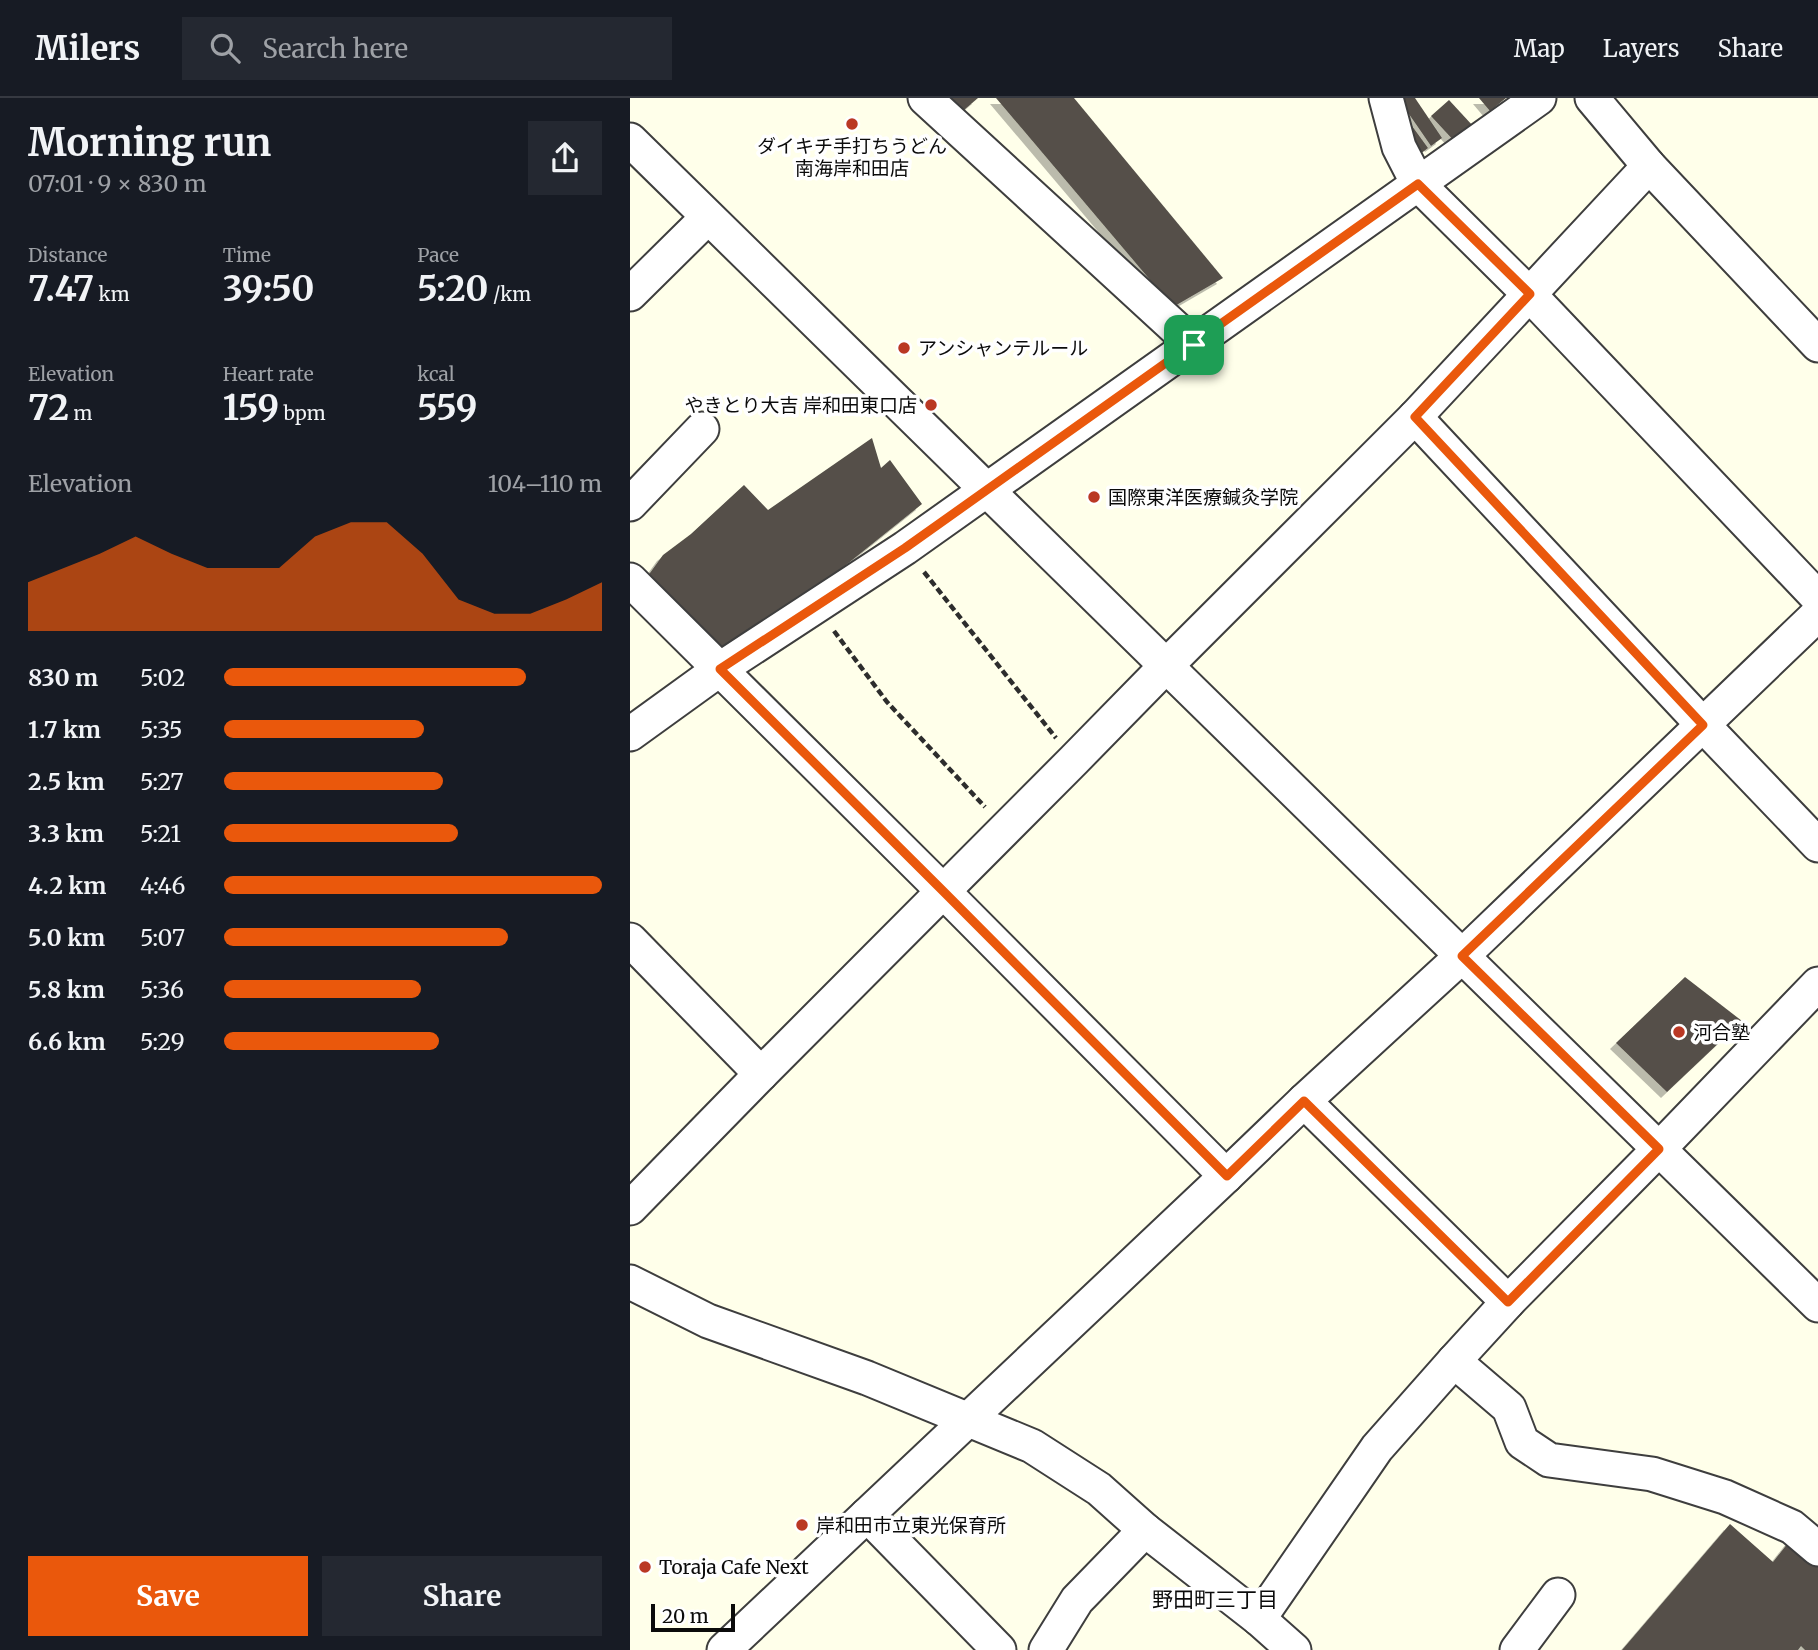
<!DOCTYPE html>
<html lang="en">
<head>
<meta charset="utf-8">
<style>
	body { margin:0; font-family:Merriweather,"Noto Sans JP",serif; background:#242831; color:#f1f3f6; height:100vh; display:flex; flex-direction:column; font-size:26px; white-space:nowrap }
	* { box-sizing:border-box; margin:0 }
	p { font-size:23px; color:#9ea1a6 }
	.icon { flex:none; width:38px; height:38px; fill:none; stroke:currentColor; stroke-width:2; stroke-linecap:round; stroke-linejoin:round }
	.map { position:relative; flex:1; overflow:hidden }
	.panel { display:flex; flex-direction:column; background:#171b24; width:630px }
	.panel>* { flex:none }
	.scale { position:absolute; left:21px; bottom:18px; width:84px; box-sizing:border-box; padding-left:7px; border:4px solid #0b0b0b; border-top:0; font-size:19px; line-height:24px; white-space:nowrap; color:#0b0b0b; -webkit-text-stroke:5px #fff; paint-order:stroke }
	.pin { position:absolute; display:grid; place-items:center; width:60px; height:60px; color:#fff; margin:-30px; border-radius:14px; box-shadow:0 4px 10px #0006 }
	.round { display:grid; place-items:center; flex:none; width:74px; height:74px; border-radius:0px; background:#242831 }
	.summary { display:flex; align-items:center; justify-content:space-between; height:119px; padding:0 28px }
	h1 { font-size:38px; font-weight:700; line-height:52px }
	.stats { display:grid; grid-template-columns:repeat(3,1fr); gap:10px; height:119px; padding:7px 28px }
	.stats div { display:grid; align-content:center }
	.stats b { font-size:35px; font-weight:700 }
	.stats small { font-size:19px; font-weight:400 }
	.stats p { font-size:19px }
	.chart { height:196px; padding:14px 28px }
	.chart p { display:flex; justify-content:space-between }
	.chart svg { width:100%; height:126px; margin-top:7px; fill:#ea580c; opacity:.7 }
	.cta { display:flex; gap:14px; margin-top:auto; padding:14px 28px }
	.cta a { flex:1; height:80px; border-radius:0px; background:#ea580c; color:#fff; font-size:28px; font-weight:700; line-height:80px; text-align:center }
	.cta a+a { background:#242831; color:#f1f3f6 }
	ul { padding:0 28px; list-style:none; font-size:23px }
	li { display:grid; grid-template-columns:112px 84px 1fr; align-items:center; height:52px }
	li i { height:18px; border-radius:9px; background:#ea580c }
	header { display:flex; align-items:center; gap:42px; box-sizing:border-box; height:98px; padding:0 35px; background:#171b24; border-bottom:2px solid #363941 }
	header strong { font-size:33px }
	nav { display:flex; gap:38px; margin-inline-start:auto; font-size:24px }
	.search { width:490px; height:63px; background:#242831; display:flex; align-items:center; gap:18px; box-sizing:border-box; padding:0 24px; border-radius:0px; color:#9ea1a6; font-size:26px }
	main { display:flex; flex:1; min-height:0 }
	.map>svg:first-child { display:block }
	.building { fill:#544f48; filter:url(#shadow) }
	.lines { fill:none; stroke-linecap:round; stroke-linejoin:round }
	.minor-casing { stroke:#3e3e3e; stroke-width:37 }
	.path { stroke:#2d2d2d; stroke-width:4.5; stroke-dasharray:7 3.5; stroke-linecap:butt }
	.minor { stroke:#fff; stroke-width:33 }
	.route-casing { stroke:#fff; stroke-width:14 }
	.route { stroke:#ea580c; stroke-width:9 }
	.poi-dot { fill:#ba3824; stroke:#fff; stroke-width:2.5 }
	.labels { text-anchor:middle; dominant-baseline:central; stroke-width:7; stroke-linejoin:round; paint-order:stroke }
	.poi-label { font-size:19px; fill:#0b0b0b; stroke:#fff; text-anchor:start }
	.neighbourhood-label { font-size:21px; fill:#0b0b0b; stroke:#fff }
</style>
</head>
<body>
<header>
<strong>Milers</strong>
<div class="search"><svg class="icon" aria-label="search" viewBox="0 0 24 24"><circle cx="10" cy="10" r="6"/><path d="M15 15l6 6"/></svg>Search here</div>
<nav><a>Map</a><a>Layers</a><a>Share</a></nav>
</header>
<main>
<section class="panel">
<div class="summary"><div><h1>Morning run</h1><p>07:01 · 9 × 830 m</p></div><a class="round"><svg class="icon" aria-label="share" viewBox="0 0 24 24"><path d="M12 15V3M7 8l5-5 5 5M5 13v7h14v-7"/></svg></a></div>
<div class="stats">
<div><p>Distance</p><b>7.47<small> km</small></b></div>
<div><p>Time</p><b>39:50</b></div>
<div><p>Pace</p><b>5:20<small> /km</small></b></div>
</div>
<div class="stats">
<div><p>Elevation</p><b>72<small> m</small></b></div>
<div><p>Heart rate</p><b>159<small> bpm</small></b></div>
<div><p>kcal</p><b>559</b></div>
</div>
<div class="chart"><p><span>Elevation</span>104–110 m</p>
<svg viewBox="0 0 160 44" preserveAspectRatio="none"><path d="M0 44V27L10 22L20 17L30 11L40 17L50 22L60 22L70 22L80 11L90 6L100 6L110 17L120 33L130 38L140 38L150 33L160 27V44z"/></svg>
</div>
<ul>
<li><b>830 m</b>5:02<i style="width:80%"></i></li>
<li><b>1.7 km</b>5:35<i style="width:53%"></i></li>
<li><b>2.5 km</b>5:27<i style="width:58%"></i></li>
<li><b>3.3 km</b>5:21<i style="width:62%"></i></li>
<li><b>4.2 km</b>4:46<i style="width:100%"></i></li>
<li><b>5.0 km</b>5:07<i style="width:75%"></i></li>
<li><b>5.8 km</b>5:36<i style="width:52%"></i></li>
<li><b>6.6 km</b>5:29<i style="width:57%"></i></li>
</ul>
<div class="cta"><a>Save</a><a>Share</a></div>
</section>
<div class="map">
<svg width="1188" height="1552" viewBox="0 0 1188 1552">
	<defs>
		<filter id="shadow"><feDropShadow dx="-6" dy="6" stdDeviation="0" flood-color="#0004"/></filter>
	</defs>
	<rect width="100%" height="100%" fill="#ffffea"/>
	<!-- building -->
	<g class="building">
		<polygon points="321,0 348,0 334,12"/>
		<polygon points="366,0 444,0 593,180 543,209"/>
		<polygon points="774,0 785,0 812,40 801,48 770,3"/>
		<polygon points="849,0 876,0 860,13"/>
		<polygon points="819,2 843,28 826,45 801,18"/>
		<polygon points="766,6 798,50 785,60"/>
		<polygon points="242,340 251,370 260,362 292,406 196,483 89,555 12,486 33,457 61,436 114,387 138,412"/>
		<polygon points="1055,879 1112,923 1037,994 986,945"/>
		<polygon points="1100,1426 1143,1464 1162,1440 1188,1462 1188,1552 1175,1552 1171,1548 1168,1552 992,1552"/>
	</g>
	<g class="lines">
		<defs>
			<g id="minor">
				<polyline points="295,0 564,247"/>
				<polyline points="756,0 769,49 788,86 899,196 1188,500"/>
				<polyline points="962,0 1019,68 1188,247"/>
				<polyline points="0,42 1188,1207"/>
				<polyline points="0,196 78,119"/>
				<polyline points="785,319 1073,627 1188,747"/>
				<polyline points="0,406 72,331"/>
				<polyline points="0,482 313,793 596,1078"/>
				<polyline points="0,636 90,571 275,450 909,0"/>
				<polyline points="0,842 131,976"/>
				<polyline points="674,1003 878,1204"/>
				<polyline points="0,1110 131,976 444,662 536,568 785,319 1019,68"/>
				<polyline points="0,1184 78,1223 237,1280 402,1348 469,1391 515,1432 629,1521 664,1552"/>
				<polyline points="824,1263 879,1310 892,1344 919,1362 1022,1376 1095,1399 1162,1429 1188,1451"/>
				<polyline points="237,1417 369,1552"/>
				<polyline points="629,1521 747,1350 824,1263 878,1204 1029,1051 1188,886"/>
				<polyline points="94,1552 596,1078 674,1003 832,858 1188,516"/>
				<polyline points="416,1552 447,1502 515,1432"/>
				<polyline points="887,1552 928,1497"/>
			</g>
		</defs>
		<!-- minor casing -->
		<use href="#minor" class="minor-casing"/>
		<!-- path -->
		<g class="path">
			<polyline points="294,474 426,640"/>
			<polyline points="204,533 257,604 355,709"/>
		</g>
		<!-- minor -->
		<use href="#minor" class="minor"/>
	</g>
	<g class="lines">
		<defs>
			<polygon id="route" points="788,86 900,196 785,319 1073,627 832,858 1029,1051 878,1204 674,1003 597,1078 313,793 90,571 275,450"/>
		</defs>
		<!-- route casing -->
		<use href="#route" class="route-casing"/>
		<!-- route -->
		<use href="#route" class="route"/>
	</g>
	<!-- markers -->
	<g class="poi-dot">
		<circle cx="222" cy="26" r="7"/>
		<circle cx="274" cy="250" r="7"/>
		<circle cx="301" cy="307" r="7"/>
		<circle cx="464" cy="399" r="7"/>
		<circle cx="1049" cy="934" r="7"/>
		<circle cx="172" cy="1427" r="7"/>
		<circle cx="15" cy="1469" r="7"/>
	</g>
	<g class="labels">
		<!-- poi labels -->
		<g class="poi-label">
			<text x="222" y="48" text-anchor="middle">ダイキチ手打ちうどん<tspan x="222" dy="22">南海岸和田店</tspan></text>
			<text x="288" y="250">アンシャンテルール</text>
			<text x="287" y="307" text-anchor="end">やきとり大吉 岸和田東口店</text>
			<text x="478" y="399">国際東洋医療鍼灸学院</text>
			<text x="1063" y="934">河合塾</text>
			<text x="186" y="1427">岸和田市立東光保育所</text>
			<text x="29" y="1469">Toraja Cafe Next</text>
		</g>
		<!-- neighbourhood labels -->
		<g class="neighbourhood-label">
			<text x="585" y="1501">野田町三丁目</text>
		</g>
	</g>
</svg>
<div class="scale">20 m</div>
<div class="pin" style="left:564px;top:247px;background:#1e9e55"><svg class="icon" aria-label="arrive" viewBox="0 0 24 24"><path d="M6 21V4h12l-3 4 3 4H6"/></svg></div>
</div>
</main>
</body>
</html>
